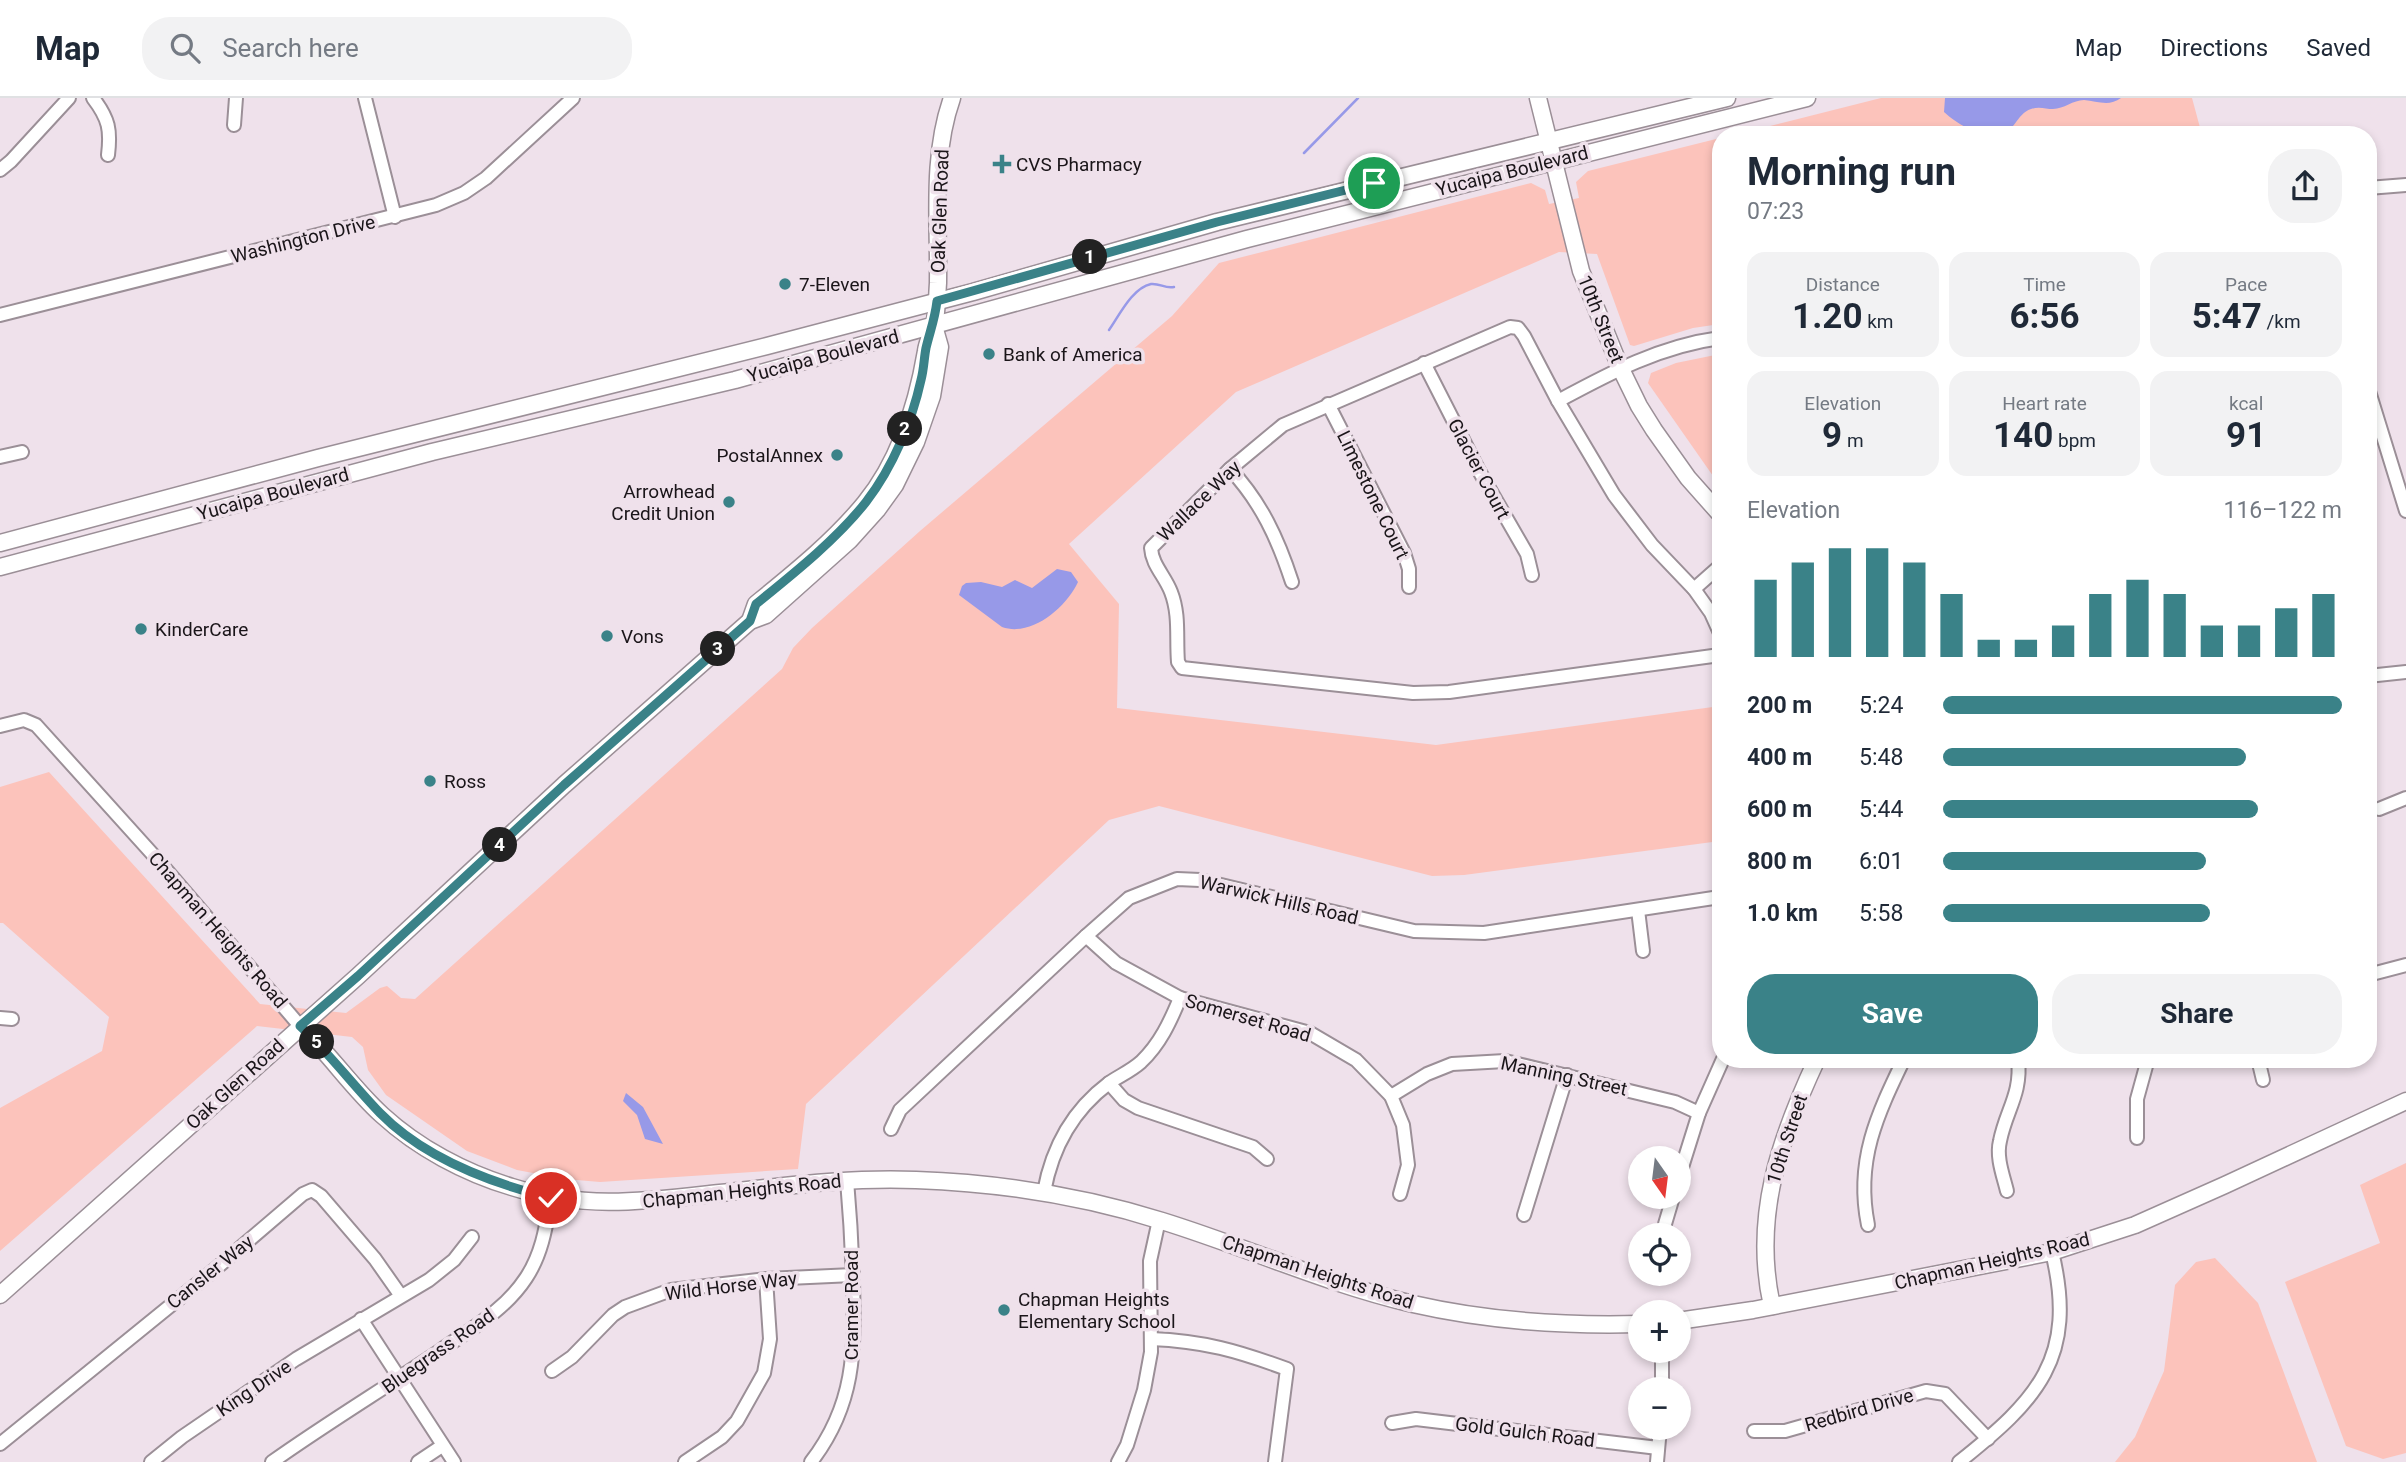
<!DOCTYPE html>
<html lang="en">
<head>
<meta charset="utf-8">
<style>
	body { margin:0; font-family:Roboto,sans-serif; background:#f2f2f3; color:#1f2937; height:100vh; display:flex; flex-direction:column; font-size:26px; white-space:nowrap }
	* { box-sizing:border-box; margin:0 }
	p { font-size:23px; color:#747a83 }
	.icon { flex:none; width:38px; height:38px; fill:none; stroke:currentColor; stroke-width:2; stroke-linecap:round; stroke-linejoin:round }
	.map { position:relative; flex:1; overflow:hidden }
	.details { position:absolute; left:1712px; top:28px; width:665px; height:942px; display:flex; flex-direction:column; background:#fff; border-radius:28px; box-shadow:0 4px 10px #0003 }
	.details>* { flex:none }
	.needle { width:46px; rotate:166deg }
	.fabs { position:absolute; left:1628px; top:1048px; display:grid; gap:14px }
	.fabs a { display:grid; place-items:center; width:63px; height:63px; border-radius:50%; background:#fff; box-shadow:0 4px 10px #0003; font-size:35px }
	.pin { position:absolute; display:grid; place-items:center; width:60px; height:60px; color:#fff; margin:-30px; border:4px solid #fff; border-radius:50%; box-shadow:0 2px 7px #0007 }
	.km { position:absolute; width:35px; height:35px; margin:-18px; border-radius:50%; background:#222; color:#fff; font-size:19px; line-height:35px; text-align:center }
	.round { display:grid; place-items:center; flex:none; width:74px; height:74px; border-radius:28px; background:#f2f2f3 }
	.head { display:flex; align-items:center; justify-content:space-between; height:119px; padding:0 35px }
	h1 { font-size:38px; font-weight:700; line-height:52px }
	.metrics { display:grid; grid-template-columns:repeat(3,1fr); gap:10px; height:119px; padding:7px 35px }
	.metrics div { display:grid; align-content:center; border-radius:18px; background:#f2f2f3; text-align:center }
	.metrics b { font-size:35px; font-weight:700 }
	.metrics small { font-size:19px; font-weight:400 }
	.metrics p { font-size:19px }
	.chart { height:196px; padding:14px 35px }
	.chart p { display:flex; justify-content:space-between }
	.chart svg { width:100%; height:126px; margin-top:7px; stroke:#3a8288; stroke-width:6 }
	.action { display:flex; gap:14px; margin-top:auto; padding:14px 35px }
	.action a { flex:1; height:80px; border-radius:28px; background:#3a8288; color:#fff; font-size:28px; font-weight:700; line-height:80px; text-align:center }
	.action a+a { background:#f2f2f3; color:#1f2937 }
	ul { padding:0 35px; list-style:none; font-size:23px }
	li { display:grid; grid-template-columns:112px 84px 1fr; align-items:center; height:52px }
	li i { height:18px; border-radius:9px; background:#3a8288 }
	header { display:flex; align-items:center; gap:42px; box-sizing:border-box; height:98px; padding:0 35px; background:#fff; border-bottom:2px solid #e0e1e3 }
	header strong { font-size:33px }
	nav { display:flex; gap:38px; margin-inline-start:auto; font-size:24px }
	.search { width:490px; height:63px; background:#f2f2f3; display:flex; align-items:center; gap:18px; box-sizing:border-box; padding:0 24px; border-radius:28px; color:#747a83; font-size:26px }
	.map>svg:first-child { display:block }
	.green { fill:#fcc3bb }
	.water { fill:#9799e8 }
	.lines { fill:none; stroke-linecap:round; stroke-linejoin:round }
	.stream { stroke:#9799e8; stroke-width:2.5 }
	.street-casing { stroke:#9b8f97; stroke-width:16 }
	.secondary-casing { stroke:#9b8f97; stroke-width:19 }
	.street { stroke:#fff; stroke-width:12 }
	.secondary { stroke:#fff; stroke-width:16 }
	.route-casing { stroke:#fff; stroke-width:14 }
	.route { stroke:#3a8288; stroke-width:9 }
	.poi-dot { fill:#3a8288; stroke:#efe1eb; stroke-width:2.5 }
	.labels { text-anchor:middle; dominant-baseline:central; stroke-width:7; stroke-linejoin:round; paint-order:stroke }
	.poi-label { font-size:19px; fill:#1a1519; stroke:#efe1eb; text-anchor:start }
	.street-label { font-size:19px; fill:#1a1519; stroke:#efe1eb }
</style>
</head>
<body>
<header>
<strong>Map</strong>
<div class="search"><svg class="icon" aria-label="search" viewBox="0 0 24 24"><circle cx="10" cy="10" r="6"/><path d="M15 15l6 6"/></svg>Search here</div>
<nav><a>Map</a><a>Directions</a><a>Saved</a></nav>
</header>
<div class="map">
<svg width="2406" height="1364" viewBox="0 0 2406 1364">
	<rect width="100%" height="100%" fill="#efe1eb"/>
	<!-- green -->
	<g class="green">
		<polygon points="1881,0 2192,0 2202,37 1734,37"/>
		<polygon points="1720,40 1720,226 1693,230 1634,248 1630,247 1597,156 1559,154 1236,294 1069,446 1119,506 1117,610 1436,647 1720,608 1720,743 1464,777 1432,778 1159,708 1109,722 806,1006 798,1071 600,1084 565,1081 517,1072 467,1053 386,997 368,972 363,949 352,939 257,928 0,1153 0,1010 102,953 109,919 3,825 0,825 0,689 49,674 260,906 346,915 380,890 387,888 401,900 415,901 782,571 793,550 812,530 920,433 1172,218 1219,165 1531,85 1545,92 1549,106 1579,100 1576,84 1588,73"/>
		<polygon points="1720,256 1720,388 1648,285 1651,275 1676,265"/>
		<polygon points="2406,1065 2406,1355 2383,1361 2346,1348 2285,1184 2380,1145 2360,1087"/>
		<polygon points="2215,1160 2258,1205 2317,1364 2115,1364 2135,1339 2164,1273 2175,1187 2196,1164"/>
	</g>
	<!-- water -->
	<g class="water">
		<path d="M1945 0H2121C2109 9 2097 3 2084 2 2073 2 2064 11 2053 11 2046 11 2039 8 2031 11 2016 16 2015 35 1998 37 1979 39 1957 26 1944 14Z"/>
		<path d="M1057 471 1071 474 1078 484 1076 488C1063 512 1030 539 1002 529L959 497 962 488 966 485 981 484 1002 489 1015 482 1032 490Z"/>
		<polygon points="626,995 643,1009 663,1046 645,1041 637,1017 623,1003"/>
	</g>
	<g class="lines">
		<!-- stream -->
		<g class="stream">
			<polyline points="1304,55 1358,0"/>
			<path d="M1109 232C1119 218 1132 190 1151 186 1160 185 1165 191 1174 189"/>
		</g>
		<defs>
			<g id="street">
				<path d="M93 0C109 21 111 32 108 57"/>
				<polyline points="365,0 395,119"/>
				<polyline points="234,27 236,0"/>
				<polyline points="0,72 11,63 69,0"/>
				<polyline points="2368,90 2406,87"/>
				<polyline points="0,217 436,107 464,95 486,80 573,0"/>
				<polyline points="1424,265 1478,371 1527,456 1532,477"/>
				<polyline points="2368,290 2406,413"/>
				<path d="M1558 303C1610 275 1660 248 1720 240"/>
				<polyline points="1328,306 1404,455 1409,471 1409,489"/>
				<polyline points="0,359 22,354"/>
				<path d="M1230 371C1261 404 1278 441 1292 484"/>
				<polyline points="1694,491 1720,468"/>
				<path d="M1720 535 1711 515 1694 491 1652 447 1614 397 1558 303 1524 238 1518 230 1510 229 1283 327 1230 371 1151 450C1152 467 1165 478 1171 494 1180 517 1176 540 1178 564L1182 570 1413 595 1449 594 1720 557"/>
				<polyline points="2368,578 2406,574"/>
				<polyline points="0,628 24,622 36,627 156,760 300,928"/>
				<polyline points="2379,711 2406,700"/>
				<polyline points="1638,812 1643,853"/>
				<polyline points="1086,838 1116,865 1180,900 1310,935 1356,962 1391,998 1403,1027 1408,1067 1400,1096"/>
				<polyline points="2368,877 2406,867"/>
				<polyline points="0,920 12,921"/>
				<polyline points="2258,961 2263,982"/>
				<polyline points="1109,985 1124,1002 1138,1010 1253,1049 1267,1061"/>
				<polyline points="1391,998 1427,976 1452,966 1505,963 1675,1004 1699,1015"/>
				<polyline points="891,1031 900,1012 1086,838 1129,800 1177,781 1200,782 1414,833 1484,835 1720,799"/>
				<polyline points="2137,1040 2137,1001 2148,961"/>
				<polyline points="1678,1082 1699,1015 1723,961"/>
				<path d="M2007 1093C2003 1077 1996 1059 2000 1043 2006 1012 2022 996 2018 961"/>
				<path d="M1044 1094C1052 1050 1073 1012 1109 985 1119 978 1131 973 1141 964 1160 946 1170 924 1180 900"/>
				<polyline points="1524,1117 1567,977"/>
				<polyline points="1665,1126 1673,1099"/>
				<path d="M1868 1127C1855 1063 1877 1017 1904 961"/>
				<polyline points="361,1221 454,1364"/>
				<path d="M1151 1241C1204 1243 1238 1253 1287 1271L1275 1364"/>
				<polyline points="552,1273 572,1259 613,1217 625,1209 671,1192 766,1181 853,1177"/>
				<polyline points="1662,1292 1662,1253"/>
				<polyline points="1392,1325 1416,1321 1658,1350"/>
				<polyline points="1754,1333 1785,1333 1926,1293 1945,1296 1988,1341"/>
				<polyline points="0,1346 213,1173 303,1096 312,1092 321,1098 375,1161 401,1198"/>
				<polyline points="151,1364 182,1339 296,1261 429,1182 454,1162 472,1139"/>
				<path d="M272 1364C327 1325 385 1290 441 1252 471 1231 505 1212 526 1180 542 1156 546 1129 551 1100"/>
				<polyline points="418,1364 442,1348"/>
				<polyline points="685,1364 722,1339 737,1323 764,1275 770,1241 766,1181"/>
				<path d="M811 1364C855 1307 855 1253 853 1185 852 1150 850 1116 847 1082"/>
				<polyline points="1118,1364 1127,1347 1144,1292 1151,1254 1150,1163 1159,1122"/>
				<polyline points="1657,1364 1660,1330"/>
				<path d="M1959 1364C2037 1302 2078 1260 2052 1154"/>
			</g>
			<g id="secondary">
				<polyline points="1538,0 1581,173 1620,269 1639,308 1654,332 1688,380 1720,416"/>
				<polyline points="0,445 318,360 767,248 973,194 1217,124 1727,0"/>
				<polyline points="0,469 432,354 735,282 1247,141 1807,0"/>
				<path d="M750 523 756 506C794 475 834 443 865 405 900 362 917 306 926 253 927 244 932 236 934 228 937 214 937 199 938 185 939 124 931 59 952 0"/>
				<path d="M300 928C329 955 352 990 382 1017 418 1050 465 1075 512 1089 582 1111 639 1104 710 1096 778 1089 847 1079 916 1082 999 1085 1083 1098 1162 1123 1246 1149 1327 1186 1413 1206 1487 1223 1564 1228 1640 1226"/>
				<polyline points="0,1197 358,878 564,687 750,523 766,517 850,442 877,412 895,387 916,344 932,298 940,249 934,228"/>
				<path d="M1772 1208C1752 1119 1780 1040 1817 961"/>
				<polyline points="1678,1223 1753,1212 2052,1154 2135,1127 2225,1087 2406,1003"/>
			</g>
		</defs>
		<!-- street casing -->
		<use href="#street" class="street-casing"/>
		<!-- secondary casing -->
		<use href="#secondary" class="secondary-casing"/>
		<!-- street -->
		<use href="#street" class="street"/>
		<!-- secondary -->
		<use href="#secondary" class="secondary"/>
	</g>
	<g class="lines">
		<defs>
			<path id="route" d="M551 1100C491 1085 425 1061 380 1015 352 986 329 955 300 928L358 878 564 687 750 523 756 506C793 476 837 441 866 404 893 369 912 323 921 282 924 271 924 260 926 250 930 233 935 221 937 203L1217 124 1374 85"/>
		</defs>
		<!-- route casing -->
		<use href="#route" class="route-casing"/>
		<!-- route -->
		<use href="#route" class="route"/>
	</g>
	<!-- markers -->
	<g class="poi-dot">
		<path d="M998.5 55.5h7v7h7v7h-7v7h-7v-7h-7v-7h7z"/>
		<circle cx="785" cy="186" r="7"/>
		<circle cx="989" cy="256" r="7"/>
		<circle cx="837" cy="357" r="7"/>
		<circle cx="729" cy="404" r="7"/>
		<circle cx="141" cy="531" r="7"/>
		<circle cx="607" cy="538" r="7"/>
		<circle cx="430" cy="683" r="7"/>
		<circle cx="1004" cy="1212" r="7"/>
	</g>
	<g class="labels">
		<!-- poi labels -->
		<g class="poi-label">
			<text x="1016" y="66">CVS Pharmacy</text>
			<text x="799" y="186">7-Eleven</text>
			<text x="1003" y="256">Bank of America</text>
			<text x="823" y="357" text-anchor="end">PostalAnnex</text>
			<text x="715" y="393" text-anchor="end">Arrowhead<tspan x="715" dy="22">Credit Union</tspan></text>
			<text x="155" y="531">KinderCare</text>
			<text x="621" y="538">Vons</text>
			<text x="444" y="683">Ross</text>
			<text x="1018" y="1201">Chapman Heights<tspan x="1018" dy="22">Elementary School</tspan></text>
		</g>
		<!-- street labels -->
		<g class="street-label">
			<text transform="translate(1512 73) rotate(-14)">Yucaipa Boulevard</text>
			<text transform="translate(940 113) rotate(-88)">Oak Glen Road</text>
			<text transform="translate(303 141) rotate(-14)">Washington Drive</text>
			<text transform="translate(1601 221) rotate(68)">10th Street</text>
			<text transform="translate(823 258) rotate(-15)">Yucaipa Boulevard</text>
			<text transform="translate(1479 371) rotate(62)">Glacier Court</text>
			<text transform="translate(273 396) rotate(-15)">Yucaipa Boulevard</text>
			<text transform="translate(1373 397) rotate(64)">Limestone Court</text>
			<text transform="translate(1199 403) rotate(-44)">Wallace Way</text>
			<text transform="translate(1279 802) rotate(13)">Warwick Hills Road</text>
			<text transform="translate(218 832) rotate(49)">Chapman Heights Road</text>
			<text transform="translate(1248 920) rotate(16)">Somerset Road</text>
			<text transform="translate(1564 978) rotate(12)">Manning Street</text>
			<text transform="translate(235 986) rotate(-42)">Oak Glen Road</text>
			<text transform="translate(1787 1041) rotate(-72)">10th Street</text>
			<text transform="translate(742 1093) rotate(-6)">Chapman Heights Road</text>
			<text transform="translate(1992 1163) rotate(-13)">Chapman Heights Road</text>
			<text transform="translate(210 1174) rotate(-39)">Cansler Way</text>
			<text transform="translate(1318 1174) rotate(18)">Chapman Heights Road</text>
			<text transform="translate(731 1188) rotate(-7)">Wild Horse Way</text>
			<text transform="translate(851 1207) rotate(-90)">Cramer Road</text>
			<text transform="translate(438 1253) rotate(-35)">Bluegrass Road</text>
			<text transform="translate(254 1290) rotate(-34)">King Drive</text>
			<text transform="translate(1859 1312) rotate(-16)">Redbird Drive</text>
			<text transform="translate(1525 1334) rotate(7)">Gold Gulch Road</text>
		</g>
	</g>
</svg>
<div class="fabs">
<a><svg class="needle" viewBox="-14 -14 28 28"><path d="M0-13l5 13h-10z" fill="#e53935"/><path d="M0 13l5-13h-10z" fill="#747a83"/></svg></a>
<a><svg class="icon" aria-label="locate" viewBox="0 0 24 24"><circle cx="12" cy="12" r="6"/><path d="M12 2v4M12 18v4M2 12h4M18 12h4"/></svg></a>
<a>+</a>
<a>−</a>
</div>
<div class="pin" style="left:1374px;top:85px;background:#1e9e55"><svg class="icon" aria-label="arrive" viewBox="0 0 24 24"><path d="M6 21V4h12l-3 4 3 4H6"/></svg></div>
<div class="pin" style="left:551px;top:1100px;background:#d93025"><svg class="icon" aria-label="check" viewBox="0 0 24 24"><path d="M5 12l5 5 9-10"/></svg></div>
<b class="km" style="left:1090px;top:159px">1</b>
<b class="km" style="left:905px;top:331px">2</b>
<b class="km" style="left:718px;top:551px">3</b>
<b class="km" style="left:500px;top:747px">4</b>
<b class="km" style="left:317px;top:944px">5</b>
<section class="details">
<div class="head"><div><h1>Morning run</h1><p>07:23</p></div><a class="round"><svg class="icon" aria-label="share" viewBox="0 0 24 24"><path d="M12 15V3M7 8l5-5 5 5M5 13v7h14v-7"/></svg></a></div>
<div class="metrics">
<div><p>Distance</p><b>1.20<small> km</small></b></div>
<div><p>Time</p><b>6:56</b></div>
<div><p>Pace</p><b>5:47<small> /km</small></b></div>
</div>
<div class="metrics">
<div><p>Elevation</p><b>9<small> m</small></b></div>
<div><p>Heart rate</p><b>140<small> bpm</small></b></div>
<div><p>kcal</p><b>91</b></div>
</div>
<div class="chart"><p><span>Elevation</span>116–122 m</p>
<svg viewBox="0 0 160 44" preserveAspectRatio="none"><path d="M5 44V17M15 44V11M25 44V6M35 44V6M45 44V11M55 44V22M65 44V38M75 44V38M85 44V33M95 44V22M105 44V17M115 44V22M125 44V33M135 44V33M145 44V27M155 44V22"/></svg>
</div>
<ul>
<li><b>200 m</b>5:24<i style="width:100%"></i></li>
<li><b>400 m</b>5:48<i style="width:76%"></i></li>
<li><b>600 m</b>5:44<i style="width:79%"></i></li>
<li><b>800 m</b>6:01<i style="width:66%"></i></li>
<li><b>1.0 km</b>5:58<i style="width:67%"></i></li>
</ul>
<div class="action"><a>Save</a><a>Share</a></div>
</section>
</div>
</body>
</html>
